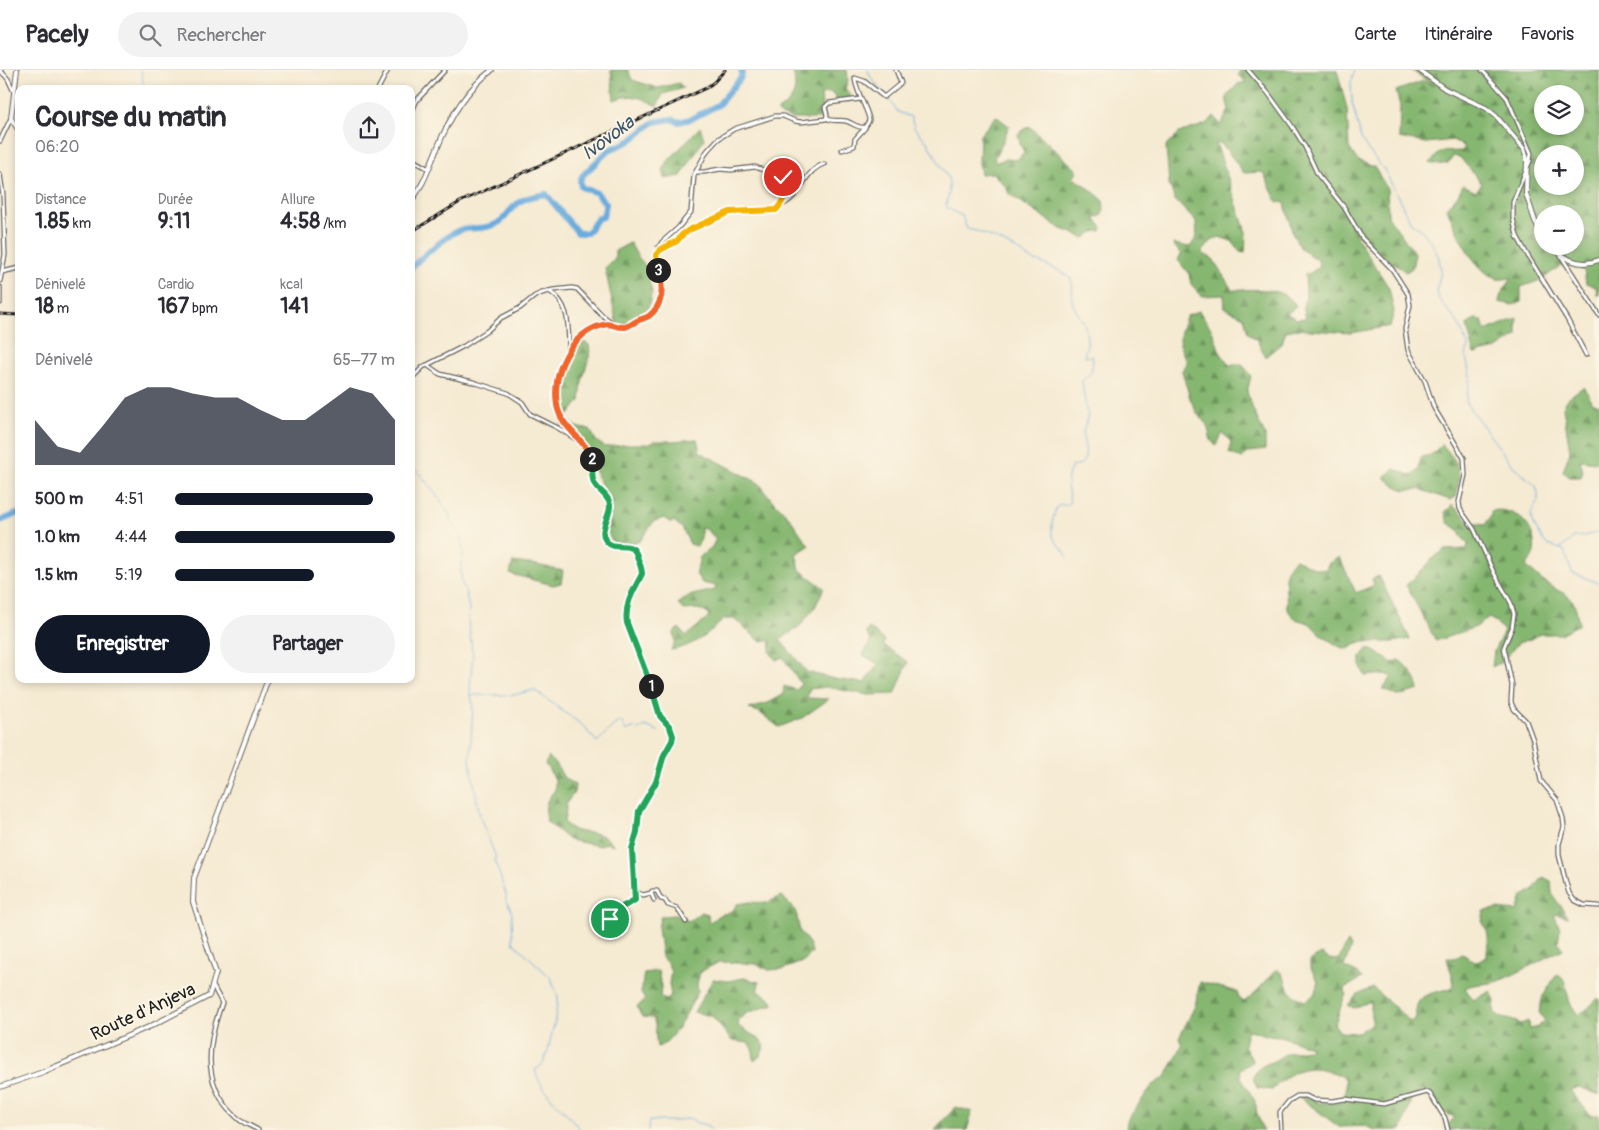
<!DOCTYPE html>
<html lang="fr">
<head>
<meta charset="utf-8">
<style>
	body { margin:0; font-family:Pangolin,sans-serif; background:#f2f2f3; color:#2b2b33; height:100vh; display:flex; flex-direction:column; font-size:19px; white-space:nowrap }
	* { box-sizing:border-box; margin:0 }
	p { font-size:16px; color:#7c7c81 }
	.icon { flex:none; width:28px; height:28px; fill:none; stroke:currentColor; stroke-width:2; stroke-linecap:round; stroke-linejoin:round }
	.map { position:relative; flex:1; overflow:hidden }
	.details { position:absolute; left:15px; top:15px; width:400px; height:598px; display:flex; flex-direction:column; background:#fff; border-radius:10px; box-shadow:0 2px 8px #0003 }
	.details>* { flex:none }
	.fabs { position:absolute; left:1534px; top:15px; display:grid; gap:10px }
	.fabs a { display:grid; place-items:center; width:50px; height:50px; border-radius:50%; background:#fff; box-shadow:0 2px 8px #0003; font-size:25px }
	.pin { position:absolute; display:grid; place-items:center; width:42px; height:42px; color:#fff; margin:-21px; border:2px solid #fff; border-radius:50%; box-shadow:0 1px 5px #0007 }
	.km { position:absolute; width:25px; height:25px; margin:-12px; border-radius:50%; background:#222; color:#fff; font-size:14px; line-height:25px; text-align:center }
	.round { display:grid; place-items:center; flex:none; width:52px; height:52px; border-radius:26px; background:#f2f2f3 }
	.head { display:flex; align-items:center; justify-content:space-between; height:85px; padding:0 20px }
	h1 { font-size:28px; font-weight:700; line-height:38px }
	.stats { display:grid; grid-template-columns:repeat(3,1fr); gap:8px; height:85px; padding:5px 20px }
	.stats div { display:grid; align-content:center }
	.stats b { font-size:21px; font-weight:700 }
	.stats small { font-size:14px; font-weight:400 }
	.stats p { font-size:14px }
	.chart { height:140px; padding:10px 20px }
	.chart p { display:flex; justify-content:space-between }
	.chart svg { width:100%; height:90px; margin-top:5px; fill:#111827; opacity:.7 }
	.cta { display:flex; gap:10px; margin-top:auto; padding:10px 20px }
	.cta a { flex:1; height:58px; border-radius:30px; background:#111827; color:#fff; font-size:20px; font-weight:700; line-height:58px; text-align:center }
	.cta a+a { background:#f2f2f3; color:#2b2b33 }
	ul { padding:0 20px; list-style:none; font-size:16px }
	li { display:grid; grid-template-columns:80px 60px 1fr; align-items:center; height:38px }
	li i { height:12px; border-radius:6px; background:#111827 }
	header { display:flex; align-items:center; gap:30px; box-sizing:border-box; height:70px; padding:0 25px; background:#fff; border-bottom:1px solid #e1e1e2 }
	header strong { font-size:24px }
	nav { display:flex; gap:28px; margin-inline-start:auto; font-size:18px }
	.search { width:350px; height:45px; background:#f2f2f3; display:flex; align-items:center; gap:12px; box-sizing:border-box; padding:0 18px; border-radius:28px; color:#7c7c81; font-size:19px }
	.map>svg:first-child { display:block }
	.forest { fill:url(#forest-firs); stroke:#516a46; fill-rule:evenodd }
	.lines { fill:none; stroke-linecap:round; stroke-linejoin:round }
	.stream { stroke:#69acde; stroke-width:1 }
	.river { stroke:#69acde; stroke-width:6 }
	.minor-casing { stroke:#68645c; stroke-width:5.5 }
	.tertiary-casing { stroke:#68645c; stroke-width:6 }
	.minor { stroke:#fff; stroke-width:3 }
	.tertiary { stroke:#fff; stroke-width:4 }
	.rail-casing { stroke:#1c1c1c; stroke-width:3 }
	.rail { stroke:#fcf5e5; stroke-width:1; stroke-dasharray:4; stroke-linecap:butt }
	.split-1-casing { stroke:#fff; stroke-width:10 }
	.split-2-casing { stroke:#fff; stroke-width:10 }
	.split-3-casing { stroke:#fff; stroke-width:10 }
	.split-4-casing { stroke:#fff; stroke-width:10 }
	.split-1 { stroke:#22a559; stroke-width:6 }
	.split-2 { stroke:#22a559; stroke-width:6 }
	.split-3 { stroke:#f0652b; stroke-width:6 }
	.split-4 { stroke:#f5b400; stroke-width:6 }
	.labels { text-anchor:middle; dominant-baseline:central; stroke-width:4; stroke-linejoin:round; paint-order:stroke }
	.street-label { font-size:18px; fill:#1c1c1c; stroke:#fcf5e5 }
	.water-label { font-size:19px; font-style:italic; fill:#3b566a; stroke:#fcf5e5 }
</style>
</head>
<body>
<header>
<strong>Pacely</strong>
<div class="search"><svg class="icon" aria-label="search" viewBox="0 0 24 24"><circle cx="10" cy="10" r="6"/><path d="M15 15l6 6"/></svg>Rechercher</div>
<nav><a>Carte</a><a>Itinéraire</a><a>Favoris</a></nav>
</header>
<div class="map">
<svg width="1599" height="1060" viewBox="0 0 1599 1060">
	<defs>
		<pattern id="forest-firs" width="22" height="20" patternUnits="userSpaceOnUse" patternTransform="scale(1.25)"><rect width="22" height="20" fill="#86b771"/><path d="M5 1l3.5 6h-7zM16 11l3.5 6h-7z" fill="#6d945c"/></pattern>
	</defs>
	<rect width="100%" height="100%" fill="#fcf5e5"/>
	<filter id="ink" filterUnits="userSpaceOnUse"><feTurbulence type="fractalNoise" baseFrequency=".02" numOctaves="2"/><feDisplacementMap in="SourceGraphic" scale="10" xChannelSelector="R" yChannelSelector="G"/><feConvolveMatrix kernelMatrix="1 2 1 2 8 2 1 2 1" color-interpolation-filters="sRGB"/></filter>
	<filter id="wash" filterUnits="userSpaceOnUse"><feTurbulence type="fractalNoise" baseFrequency=".0096" numOctaves="4" result="noise"/><feDisplacementMap in="SourceGraphic" scale="20" xChannelSelector="R" yChannelSelector="G"/><feGaussianBlur stdDeviation="1.12" result="paint"/><feColorMatrix in="noise" values="0 0 0 0 0 0 0 0 0 0 0 0 0 0 0 0 0 1.4 0 .05"/><feComposite in="paint" operator="in"/></filter>
	<g filter="url(#wash)">
		<rect width="100%" height="100%" fill="#f5ead2"/>
		<!-- forest -->
		<g class="forest">
			<path d="M611 0H628L632 10 658 18 679 13 683 18 663 24 657 36C640 27 633 23 614 30Z"/>
			<path d="M793 0H847L848 10 845 18 851 27 836 30 835 25H833L830 22 821 24 823 49H792L779 44 778 41C796 27 797 22 793 0Z"/>
			<path d="M1240 0H1337L1347 39 1349 78 1357 90 1374 97 1387 118 1388 146 1415 184 1412 198 1406 202 1388 190 1352 160 1389 218 1394 242 1390 256 1351 263 1296 259 1286 261 1282 273 1265 287 1257 270 1248 263 1244 247 1225 238 1224 225 1202 226 1191 214 1189 204 1178 190 1181 184 1173 174 1190 177 1197 167 1196 152 1175 130 1169 114 1166 76 1179 63 1206 54 1214 46 1221 55 1229 40 1226 27 1238 14 1246 12 1238 5ZM1216 73 1222 74 1244 103 1263 102 1277 132 1285 133 1293 165 1302 180 1318 190 1319 197 1309 204H1305L1306 226 1303 237 1306 248 1297 249 1287 244 1296 236C1284 215 1254 220 1232 220L1213 189 1202 183 1210 172 1219 167 1232 171 1240 182 1245 183 1246 162Z"/>
			<path d="M1411 0H1599V225L1597 224 1596 217 1586 213 1584 200 1562 195 1541 210 1521 217V232L1513 235 1499 232C1501 220 1506 218 1512 208 1508 208 1501 210 1497 209 1473 200 1455 160 1447 138L1458 125 1463 115 1476 121 1482 114C1475 104 1467 97 1460 87L1453 86 1449 93 1437 95 1430 93 1440 82 1462 81 1465 77 1453 70 1426 73 1399 68 1400 36 1396 21 1423 11 1434 16ZM1542 24H1575V56H1542ZM1542 84H1575V116H1542ZM1542 144H1575V176H1542Z"/>
			<path d="M996 46 1009 56 1001 76 994 88 996 92 1007 89 1017 90 1024 82 1020 74 1018 64 1029 56 1078 101 1073 108 1084 114 1103 130 1104 140 1101 146 1095 148 1102 158 1101 161 1093 162 1085 168C1076 165 1070 161 1061 159L1009 124 1006 117 993 103 981 104 979 93 980 65Z"/>
			<polygon points="700,57 704,69 681,106 665,109 663,100 668,91"/>
			<polygon points="630,173 638,187 645,195 652,222 648,238 636,250 629,254 617,255 605,198 615,189 615,181"/>
			<path d="M1199 241 1212 260 1220 282 1229 295 1242 294 1251 306 1247 322 1253 340 1265 365V380L1249 382 1242 388 1229 383 1231 372 1223 363 1216 376 1211 370 1207 355 1197 343 1190 328 1182 301 1187 291C1176 275 1179 263 1187 246Z"/>
			<polygon points="1517,248 1517,266 1497,279 1474,284 1467,255 1475,249 1482,250 1485,261"/>
			<path d="M584 272 589 275 590 283 582 312 580 331 567 347C572 357 579 359 590 359L596 371 605 377 631 374H648L654 371H674L697 369 700 382 759 413 771 429 789 447 809 476 796 484 800 500 824 518 815 537 800 556 780 570 807 602 835 609 864 613 878 594 863 585 871 570 866 563 869 558 885 571 883 575 908 592 895 624 868 625 827 617 809 619 807 628 829 629 802 648 779 657 759 642 749 639 770 632 783 625 784 616 797 620 801 614 783 587 776 590 770 582 771 571H760L734 549H724C709 564 692 577 671 580L675 572 674 562 679 558 686 566 707 549 709 544 698 539 683 540 678 533 692 525 715 520 716 516 702 513 696 504 700 487 712 477 716 469 707 460 701 457V469L697 476 690 474 682 458 674 451 671 453 664 448 654 451 640 471 631 473 613 472 608 463 612 437 611 430 597 407 592 385 582 371 562 358C562 348 559 339 559 329 559 302 567 291 584 272Z"/>
			<polygon points="1583,317 1588,322 1591,332 1596,334 1599,334 1599,390 1596,392 1580,390 1583,401 1581,407 1569,407 1563,401 1570,381 1563,337 1569,327"/>
			<path d="M1442 374C1460 396 1461 399 1456 427L1450 430 1419 419 1405 420 1395 416 1384 407 1394 399 1410 405 1419 400V394L1421 387 1431 385Z"/>
			<path d="M1452 435 1472 453 1485 455 1491 446V441C1515 435 1541 460 1533 486 1532 489 1528 493 1526 496 1533 502 1539 509 1547 514 1571 529 1574 523 1579 554L1560 564H1540L1528 570 1518 573 1502 592 1492 597 1494 581 1504 561 1496 552 1489 548 1476 557 1436 571 1406 515 1421 502 1434 487 1445 480 1467 479 1468 474 1461 466 1458 459 1448 453 1445 442Z"/>
			<polygon points="1339,487 1356,523 1374,515 1372,509 1379,506 1410,569 1393,572 1360,572 1348,579 1340,577 1321,565 1309,553 1295,549 1287,539 1285,507 1288,496 1295,489 1316,499 1326,500 1328,494"/>
			<polygon points="513,492 537,495 563,501 561,513 553,515 510,504"/>
			<path d="M1368 578 1385 587 1392 593 1399 590C1410 599 1416 606 1419 620L1398 626 1383 619 1392 607 1385 604 1365 606 1361 597V586Z"/>
			<path d="M549 687 556 694 564 708 575 715 574 723 567 732 564 752C576 766 588 760 601 765 606 767 610 772 614 775L606 773 601 776 569 770 547 752C544 736 545 732 555 720V709L545 694Z"/>
			<path d="M1543 807 1551 811 1552 824 1568 847 1554 844 1560 859 1558 873 1563 879C1542 889 1521 902 1499 911 1488 915 1474 913 1465 918L1473 930 1491 921 1495 931 1494 942C1504 951 1510 948 1521 954L1528 951 1530 959 1538 957 1545 951 1539 942 1543 926 1557 904 1564 910 1570 933 1578 945 1587 939 1598 928 1599 929V1025L1579 1017 1570 1020 1590 1045H1599V1060H1447V1056L1455 1047 1445 1043 1423 1020 1412 1030 1401 1060H1374L1366 1056 1339 1057 1298 1026 1306 1027 1319 1033H1341L1346 1016 1345 1008C1315 992 1295 995 1272 1020L1257 1018 1253 1008 1255 1003 1262 996 1274 991 1287 983 1308 980 1311 977 1280 966 1265 965 1251 960 1247 961 1244 975 1253 992 1240 999 1241 1008 1255 1031 1257 1044 1263 1060H1126L1127 1051 1136 1038 1152 1016 1166 1006 1182 976 1179 968 1195 936 1200 912 1238 922V927L1244 932 1257 921 1277 899C1292 911 1279 920 1305 931L1314 925 1318 912 1310 897V890L1322 884 1329 889 1338 890 1348 872 1351 877 1344 897 1355 902 1362 908 1345 918 1346 925C1340 934 1340 944 1334 954L1340 962 1358 963 1372 954C1373 945 1368 940 1371 931L1354 938 1348 935 1358 924 1373 918 1411 952 1416 948C1414 920 1434 925 1453 917 1455 907 1449 899 1447 888H1453L1462 884 1477 892 1487 887C1487 869 1492 868 1482 851L1484 841 1497 839 1517 841 1522 827 1533 820Z"/>
			<path d="M782 826 796 842 800 862 809 873 812 882 805 891 783 899 769 900 756 894 719 892 700 902 697 914 698 921C690 936 673 974 657 977 655 967 657 957 653 948L642 947 637 937 645 930 641 923 644 903 658 901 661 916 660 927 666 930 671 925 669 914 671 902 668 894 662 888 658 857 661 846 675 845 689 851 701 842 708 844 709 853 719 845 732 842 737 834 749 832 766 833Z"/>
			<polygon points="744,908 759,912 758,921 770,928 774,934 747,943 739,949 738,956 758,968 765,976 760,986 754,991 753,981 749,973 732,971 712,946 694,942 713,909 728,911"/>
			<polygon points="956,1037 972,1042 967,1060 934,1060"/>
		</g>
		<g class="lines">
			<!-- stream -->
			<g class="stream">
				<polyline points="141,0 144,19"/>
				<polyline points="868,0 870,6 884,24"/>
				<polyline points="1355,0 1351,12 1352,32 1361,68 1368,80 1385,101 1411,153 1421,159 1433,175 1439,188 1441,202 1436,222 1439,229 1458,253 1468,275 1466,287 1470,306 1466,333 1512,395 1536,416 1538,423 1538,430 1531,444 1532,452 1541,467 1547,475 1564,480 1572,503 1599,513"/>
				<polyline points="742,2 747,0"/>
				<path d="M887 27 898 42 911 47 914 57 927 72 947 106 949 111V123L946 135 947 138 962 146 967 159C979 160 1008 175 1020 181 1023 183 1025 187 1029 188 1039 193 1063 200 1070 208 1075 215 1071 223 1072 230 1074 242 1085 249 1086 261 1086 265 1088 272 1087 276 1085 281 1084 282 1085 287L1092 286 1093 291 1091 303 1082 311 1086 340 1088 344C1088 351 1083 357 1083 364 1083 375 1090 384 1081 394L1072 396C1065 411 1067 416 1070 432L1067 435H1060L1056 438C1053 450 1048 462 1057 473 1061 478 1065 480 1067 486"/>
				<path d="M411 397 418 402 439 428 450 446V450L462 468 463 483 461 503 462 513 465 520 469 538 468 550 473 587 471 603 470 623 473 634 470 691 480 747 495 785V791L506 824V831L511 839 512 846 513 872 551 908 558 927 555 950 548 980 543 994 535 1000C541 1024 567 1040 580 1060"/>
				<polyline points="1560,479 1574,467 1584,466 1599,462"/>
				<polyline points="471,625 513,625 534,620 582,655 597,672 614,655 621,651 626,661 635,657 638,660 645,656 658,661"/>
				<polyline points="648,1060 649,1051 675,1051 690,1048 697,1053 707,1055 711,1060"/>
			</g>
			<!-- river -->
			<g class="river">
				<path d="M411 198C418 190 451 162 460 160 473 157 486 160 498 153 502 151 506 146 509 142 521 128 528 127 546 124L578 163H587L598 148 603 147 606 134 597 123 581 117 580 110 583 105 609 80 630 71 654 52 672 49 678 52 691 49 718 35 740 9 742 4 741 0"/>
				<polyline points="0,451 19,443"/>
			</g>
		</g>
	</g>
	<g filter="url(#ink)">
		<g class="lines">
			<defs>
				<g id="minor">
					<polyline points="0,0 8,9 14,22"/>
					<polyline points="1248,0 1268,23 1292,56 1305,77 1318,105 1344,137 1362,168 1392,199 1408,224 1410,235 1405,259 1408,280 1425,311 1434,338 1464,388 1465,405 1459,432 1460,439 1474,459 1494,503 1511,533 1514,544 1512,558 1504,577 1512,615 1511,632 1514,639 1526,651 1533,670 1541,711 1557,730 1563,748 1564,757 1559,774 1559,785 1566,813 1569,823 1574,830 1584,835 1599,836"/>
					<polyline points="1482,0 1507,28 1531,83 1530,91 1513,132 1513,148 1517,166 1528,186 1567,249 1586,285"/>
					<polyline points="378,19 388,0"/>
					<polyline points="411,43 417,30 445,0"/>
					<path d="M827 48C833 53 839 49 846 51 853 53 858 59 865 57 866 55 869 52 869 50 870 44 855 20 855 8L864 11 884 27 901 13 896 0"/>
					<polyline points="0,71 11,48"/>
					<polyline points="842,80 854,76 855,69 865,58"/>
					<polyline points="411,89 429,99"/>
					<polyline points="0,104 3,125 5,185 0,211"/>
					<path d="M781 135C801 128 803 101 824 94"/>
					<path d="M658 183 665 177 677 171 682 165 689 160 730 142 776 140C783 132 790 116 783 107L755 97 731 100 720 99 704 102H697"/>
					<polyline points="1561,186 1599,245"/>
					<polyline points="2,202 19,198"/>
					<polyline points="0,217 0,233"/>
					<path d="M549 221C571 234 568 258 569 280"/>
					<path d="M613 255C598 253 584 261 574 273 559 292 549 330 563 352 570 363 581 370 588 381 594 390 590 400 593 410 596 419 606 423 609 431 613 442 600 455 605 468 609 482 626 471 634 480 636 482 637 487 638 490 640 495 642 499 642 504L629 530 626 541 627 553 653 622 660 646 670 657 673 666 669 678 664 685 656 712 639 741 637 762 632 779 636 822 643 825 651 823 654 830"/>
					<polyline points="427,295 440,304 473,312 508,323 522,332 530,344 558,358 579,371"/>
					<polyline points="411,309 423,297 464,276 487,261 501,248 520,238 535,226 542,223 553,220 572,218 577,219 602,245 617,257 629,256 649,246 660,232 662,226 661,216 656,193 658,178 662,172 678,158 691,142 694,105 707,81 718,69 734,59 775,46 783,46 795,51 801,52 826,49 827,45 825,37 829,33 861,29"/>
					<polyline points="651,823 652,821 657,821 661,829 665,830 668,835 677,838 686,852"/>
					<polyline points="609,860 610,843 612,840 622,837 635,830 636,822"/>
					<path d="M213 916 222 933C206 976 201 1019 241 1051 246 1054 253 1057 258 1060"/>
					<polyline points="1281,1060 1280,1042 1289,1031 1297,1026 1306,1026 1314,1030 1332,1031 1345,1029 1384,1034 1427,1022 1430,1024 1445,1048 1448,1060"/>
				</g>
				<g id="tertiary">
					<polyline points="17,0 11,48 19,61"/>
					<polyline points="1419,0 1445,19 1486,38 1496,46 1524,79 1527,89 1526,124 1535,151 1542,165"/>
					<path d="M411 131C424 115 429 97 437 79 449 48 466 20 492 0"/>
					<path d="M1551 176C1564 189 1580 198 1599 190"/>
					<polyline points="0,1017 43,1002 151,956 209,926 216,903 193,832 194,808 268,609"/>
				</g>
			</defs>
			<!-- minor casing -->
			<use href="#minor" class="minor-casing"/>
			<!-- tertiary casing -->
			<use href="#tertiary" class="tertiary-casing"/>
			<!-- minor -->
			<use href="#minor" class="minor"/>
			<!-- tertiary -->
			<use href="#tertiary" class="tertiary"/>
			<defs>
				<g id="rail">
					<polyline points="411,162 460,132 706,18 714,12 725,0"/>
					<polyline points="0,244 19,245"/>
				</g>
			</defs>
			<!-- rail casing -->
			<use href="#rail" class="rail-casing"/>
			<!-- rail -->
			<use href="#rail" class="rail"/>
		</g>
	</g>
	<g class="lines" filter="url(#ink)">
		<defs>
			<polyline id="split-1" points="610,849 612,840 622,837 635,830 632,779 637,762 639,741 656,712 664,685 672,671 673,666 670,657 660,646 651,616"/>
			<path id="split-2" d="M592 389C593 397 591 406 594 413 598 421 609 425 610 435 611 446 597 461 607 472 614 480 626 473 633 479 636 481 637 486 638 489 640 494 642 499 642 504 634 520 624 534 627 553L651 616"/>
			<path id="split-3" d="M592 389C585 368 561 359 557 335 552 304 570 263 603 255 610 252 617 258 625 257 630 256 634 252 639 250 642 249 646 248 649 246 664 234 664 217 658 200"/>
			<path id="split-4" d="M658 200 656 185 660 180 677 171 682 165 689 160 730 142 776 140C783 133 790 116 783 107"/>
		</defs>
		<!-- split-1 casing -->
		<use href="#split-1" class="split-1-casing"/>
		<!-- split-2 casing -->
		<use href="#split-2" class="split-2-casing"/>
		<!-- split-3 casing -->
		<use href="#split-3" class="split-3-casing"/>
		<!-- split-4 casing -->
		<use href="#split-4" class="split-4-casing"/>
		<!-- split-1 -->
		<use href="#split-1" class="split-1"/>
		<!-- split-2 -->
		<use href="#split-2" class="split-2"/>
		<!-- split-3 -->
		<use href="#split-3" class="split-3"/>
		<!-- split-4 -->
		<use href="#split-4" class="split-4"/>
	</g>
	<g class="labels">
		<!-- street labels -->
		<g class="street-label">
			<text transform="translate(143 942) rotate(-25)">Route d'Anjeva</text>
		</g>
		<!-- water labels -->
		<g class="water-label">
			<text transform="translate(608 68) rotate(-37)">Ivovoka</text>
		</g>
	</g>
</svg>
<div class="fabs">
<a><svg class="icon" aria-label="layers" viewBox="0 0 24 24"><path d="M12 4l9 5-9 5-9-5zM3 14l9 5 9-5"/></svg></a>
<a>+</a>
<a>−</a>
</div>
<div class="pin" style="left:610px;top:849px;background:#1e9e55"><svg class="icon" aria-label="arrive" viewBox="0 0 24 24"><path d="M6 21V4h12l-3 4 3 4H6"/></svg></div>
<div class="pin" style="left:783px;top:107px;background:#d93025"><svg class="icon" aria-label="check" viewBox="0 0 24 24"><path d="M5 12l5 5 9-10"/></svg></div>
<b class="km" style="left:651px;top:616px">1</b>
<b class="km" style="left:592px;top:389px">2</b>
<b class="km" style="left:658px;top:200px">3</b>
<section class="details">
<div class="head"><div><h1>Course du matin</h1><p>06:20</p></div><a class="round"><svg class="icon" aria-label="share" viewBox="0 0 24 24"><path d="M12 15V3M7 8l5-5 5 5M5 13v7h14v-7"/></svg></a></div>
<div class="stats">
<div><p>Distance</p><b>1.85<small> km</small></b></div>
<div><p>Durée</p><b>9:11</b></div>
<div><p>Allure</p><b>4:58<small> /km</small></b></div>
</div>
<div class="stats">
<div><p>Dénivelé</p><b>18<small> m</small></b></div>
<div><p>Cardio</p><b>167<small> bpm</small></b></div>
<div><p>kcal</p><b>141</b></div>
</div>
<div class="chart"><p><span>Dénivelé</span>65–77 m</p>
<svg viewBox="0 0 160 44" preserveAspectRatio="none"><path d="M0 44V22L10 35L20 38L30 25L40 11L50 6L60 6L70 9L80 11L90 11L100 17L110 22L120 22L130 14L140 6L150 9L160 22V44z"/></svg>
</div>
<ul>
<li><b>500 m</b>4:51<i style="width:90%"></i></li>
<li><b>1.0 km</b>4:44<i style="width:100%"></i></li>
<li><b>1.5 km</b>5:19<i style="width:63%"></i></li>
</ul>
<div class="cta"><a>Enregistrer</a><a>Partager</a></div>
</section>
</div>
</body>
</html>
